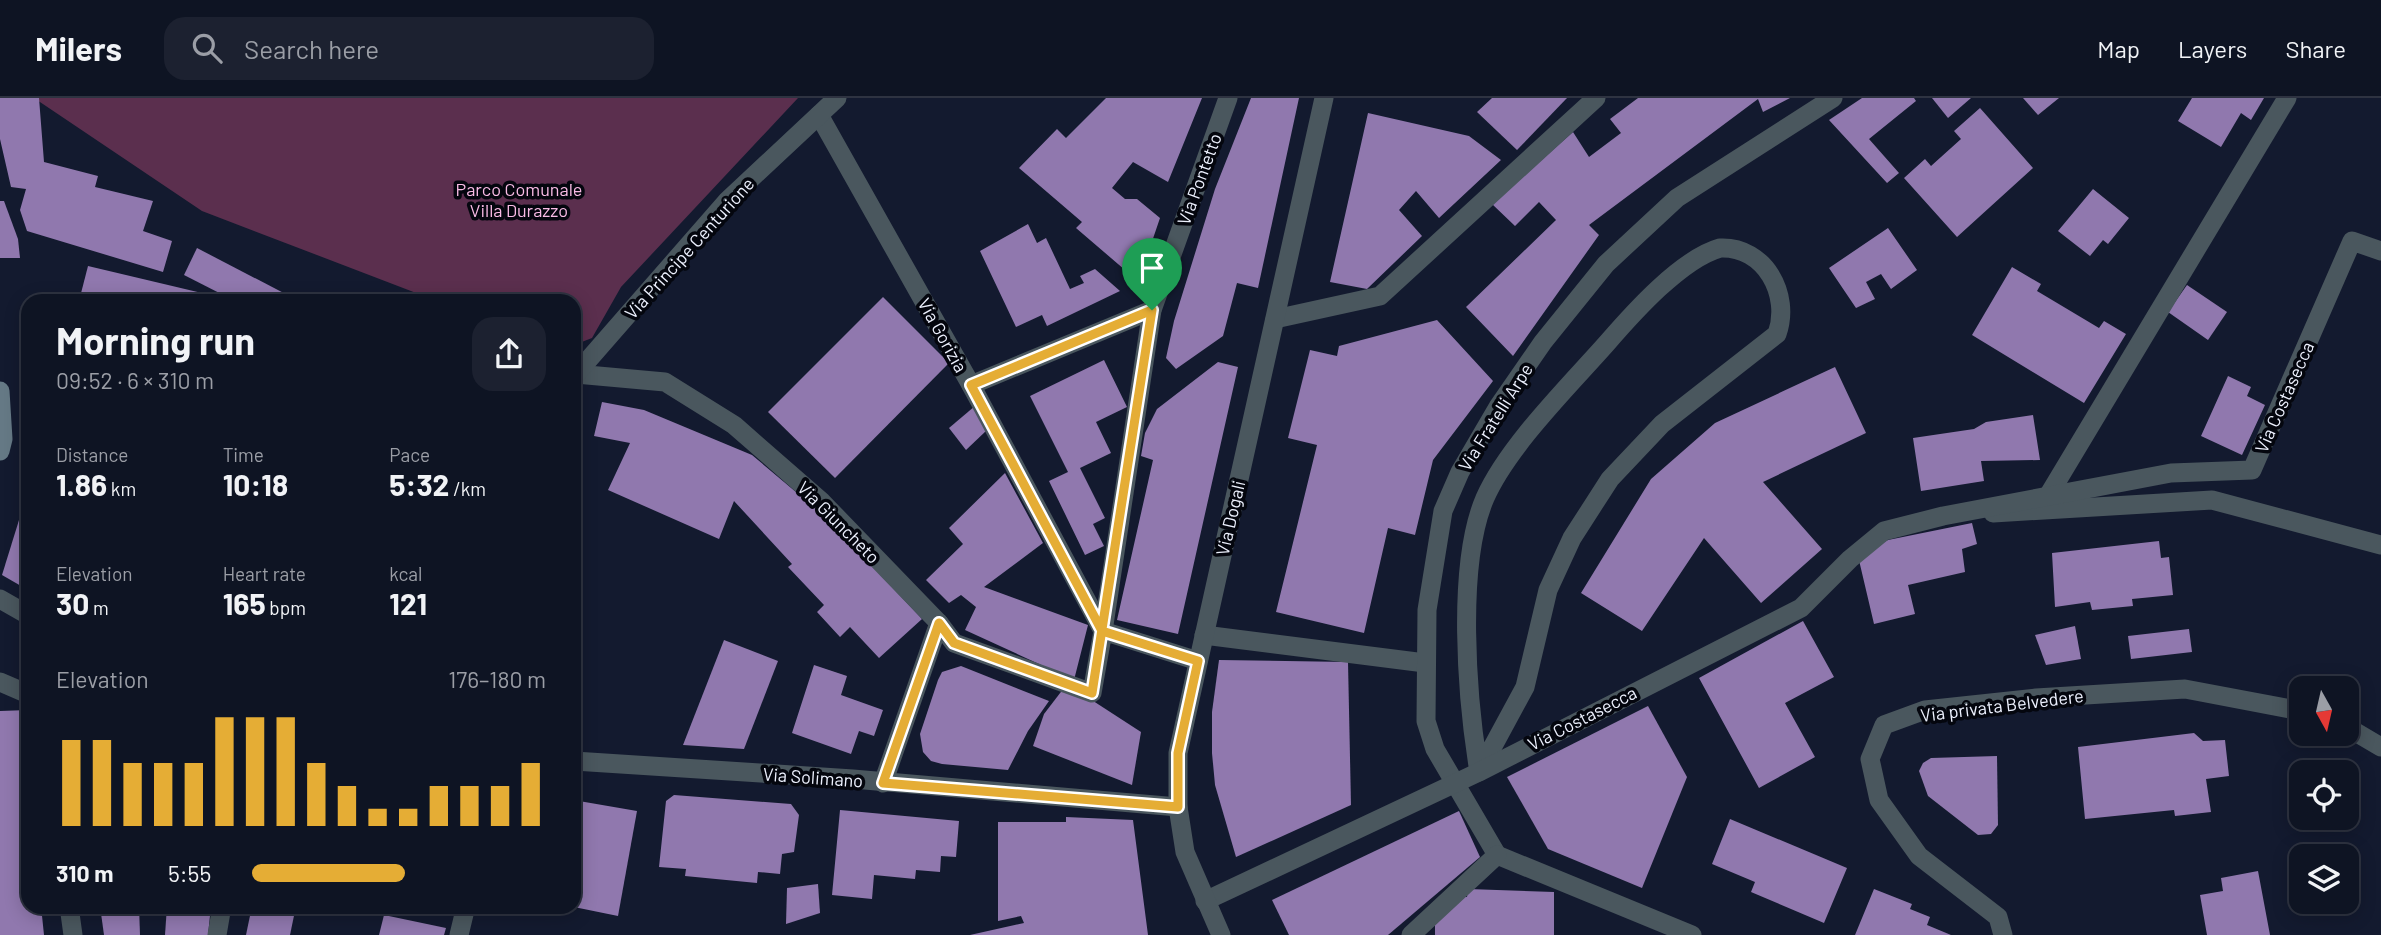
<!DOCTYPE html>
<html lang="en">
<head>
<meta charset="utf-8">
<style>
	body { margin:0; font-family:Barlow,sans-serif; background:#1c2130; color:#f1f3f6; height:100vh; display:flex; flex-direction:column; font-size:26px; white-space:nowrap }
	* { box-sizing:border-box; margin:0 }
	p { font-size:23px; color:#9b9ea6 }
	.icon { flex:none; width:38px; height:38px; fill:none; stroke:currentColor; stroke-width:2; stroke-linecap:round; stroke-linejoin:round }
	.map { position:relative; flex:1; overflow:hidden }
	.panel { position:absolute; left:21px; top:196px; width:560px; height:620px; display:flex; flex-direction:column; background:#0e1423; border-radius:21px; box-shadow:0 4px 18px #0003,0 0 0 2px #2e3341 }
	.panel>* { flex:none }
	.needle { width:46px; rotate:172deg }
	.fabs { position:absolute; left:2289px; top:578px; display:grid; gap:14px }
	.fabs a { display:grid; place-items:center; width:70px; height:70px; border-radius:14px; background:#0e1423; box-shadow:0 4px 18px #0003,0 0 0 2px #2e3341; font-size:35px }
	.pin { position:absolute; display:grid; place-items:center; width:60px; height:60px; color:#fff; margin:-72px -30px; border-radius:50% 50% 50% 0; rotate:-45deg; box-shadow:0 0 7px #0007 }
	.pin .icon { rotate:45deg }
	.round { display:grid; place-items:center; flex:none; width:74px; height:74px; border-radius:21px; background:#1c2130 }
	.headline { display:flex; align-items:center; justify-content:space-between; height:119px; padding:0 35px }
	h1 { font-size:38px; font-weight:700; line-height:52px }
	.metrics { display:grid; grid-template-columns:repeat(3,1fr); gap:10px; height:119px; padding:7px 35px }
	.metrics div { display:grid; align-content:center }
	.metrics b { font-size:30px; font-weight:700 }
	.metrics small { font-size:19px; font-weight:400 }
	.metrics p { font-size:19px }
	.chart { height:196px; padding:14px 35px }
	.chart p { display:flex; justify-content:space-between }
	.chart svg { width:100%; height:126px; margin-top:7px; stroke:#e5ad35; stroke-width:6 }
	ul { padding:0 35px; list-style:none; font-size:23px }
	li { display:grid; grid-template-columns:112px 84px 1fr; align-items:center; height:52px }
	li i { height:18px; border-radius:9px; background:#e5ad35 }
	header { display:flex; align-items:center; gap:42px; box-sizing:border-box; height:98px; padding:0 35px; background:#0e1423; border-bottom:2px solid #2e3341 }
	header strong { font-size:33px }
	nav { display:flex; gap:38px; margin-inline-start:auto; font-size:24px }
	.search { width:490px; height:63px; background:#1c2130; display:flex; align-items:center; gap:18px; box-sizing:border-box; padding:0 24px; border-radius:21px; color:#9b9ea6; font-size:26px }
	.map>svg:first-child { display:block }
	.green { fill:#5b2f4e }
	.building { fill:#9078ae }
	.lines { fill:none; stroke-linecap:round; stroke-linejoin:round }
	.service { stroke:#4a575e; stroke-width:19 }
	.pedestrian { stroke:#4a575e; stroke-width:19 }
	.minor { stroke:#4a575e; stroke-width:19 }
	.tertiary { stroke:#4a575e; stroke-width:19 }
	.secondary { stroke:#657985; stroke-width:19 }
	.route-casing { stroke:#fff; stroke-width:14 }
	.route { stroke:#e5ad35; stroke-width:9 }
	.labels { text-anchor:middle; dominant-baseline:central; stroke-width:7; stroke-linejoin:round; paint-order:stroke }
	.street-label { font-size:18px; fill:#edf1fe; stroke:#04060e }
	.park-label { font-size:18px; fill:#fabbe6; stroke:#04060e }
</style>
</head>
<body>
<header>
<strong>Milers</strong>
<div class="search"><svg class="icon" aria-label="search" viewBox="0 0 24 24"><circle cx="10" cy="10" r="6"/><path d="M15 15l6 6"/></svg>Search here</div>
<nav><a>Map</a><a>Layers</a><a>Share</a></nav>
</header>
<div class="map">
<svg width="2381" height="837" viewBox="0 0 2381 837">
	<rect width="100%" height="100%" fill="#131a2f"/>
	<!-- green -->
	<polygon class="green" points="34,0 798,0 621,189 592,240 574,247 574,203 424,203 424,198 202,113"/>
	<!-- building -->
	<g class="building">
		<polygon points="0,0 39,0 44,64 98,78 95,89 153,103 143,133 172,143 163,174 27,133 20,112 26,91 11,89 0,41"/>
		<polygon points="1106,0 1202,0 1168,84 1133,64 1112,90 1125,101 1137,101 1160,120 1143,170 1132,178 1076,130 1082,124 1019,70 1057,31 1066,40"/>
		<polygon points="1251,0 1299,0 1258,190 1237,185 1223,238 1176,271 1166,260 1174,223 1215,91"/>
		<polygon points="1492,0 1567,0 1517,52 1477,14"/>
		<polygon points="1638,0 1790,0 1763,14 1758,1 1589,127 1599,137 1513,258 1466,209 1556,122 1539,104 1515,128 1492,106 1573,34 1589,59 1621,35 1610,21"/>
		<polygon points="1862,0 1914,0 1916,3 1869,41 1899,75 1887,85 1829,22"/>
		<polygon points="1932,0 1971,0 1948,20"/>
		<polygon points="2023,0 2059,0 2038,17"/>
		<polygon points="2192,0 2264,0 2251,22 2241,15 2221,49 2178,23"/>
		<polygon points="1980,10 2033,70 1957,139 1904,80 1925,61 1931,68 1961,41 1954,33"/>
		<polygon points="1368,15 1469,38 1501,62 1439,120 1416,93 1399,112 1422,138 1367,191 1330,184"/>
		<polygon points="2093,91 2129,120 2108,146 2103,142 2090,158 2058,133"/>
		<polygon points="0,103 4,103 18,141 20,160 0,160"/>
		<polygon points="1028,126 1037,145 1046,140 1070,191 1084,185 1080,178 1095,171 1120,193 1047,228 1042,217 1016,229 980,153"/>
		<polygon points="1888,130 1917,172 1891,191 1881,176 1866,184 1875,201 1856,210 1829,170"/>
		<polygon points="197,150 299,203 235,203 184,177"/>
		<polygon points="88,168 206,196 203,203 79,203"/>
		<polygon points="2012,169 2041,186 2037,193 2099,230 2104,223 2126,236 2084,305 1972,237"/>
		<polygon points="2187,187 2227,214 2208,242 2168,214"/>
		<polygon points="883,199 949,265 835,380 768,314"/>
		<polygon points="1437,222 1493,283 1433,362 1415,437 1388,430 1364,535 1276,514 1317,347 1288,340 1310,252 1337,258 1339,248"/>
		<polygon points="1104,262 1127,309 1096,324 1111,355 1080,370 1105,420 1093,426 1104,448 1085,457 1049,383 1068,374 1030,298"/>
		<polygon points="1218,264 1238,269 1178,536 1117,522 1153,362 1141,358 1145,335 1157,311"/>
		<polygon points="1835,269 1866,335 1763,384 1822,451 1761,505 1704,440 1642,533 1581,495 1651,381 1715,325"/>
		<polygon points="2228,278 2251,289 2247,298 2265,307 2242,357 2201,338"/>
		<polygon points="602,304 644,312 752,357 828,421 922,521 879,560 850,529 840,539 817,514 824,507 788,469 792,466 734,403 719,441 608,392 630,345 594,338"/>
		<polygon points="975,308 987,332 966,352 949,330"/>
		<polygon points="2033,317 2040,362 1981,363 1984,383 1921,393 1913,340 1974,331 1986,324"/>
		<polygon points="1005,375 1043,445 984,489 1088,527 1074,582 965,532 976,509 961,497 949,505 926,482 963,446 949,430"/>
		<polygon points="28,393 28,492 2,477"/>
		<polygon points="1972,425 1977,446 1962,451 1965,474 1908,487 1915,516 1874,526 1858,458 1888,442"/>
		<polygon points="2159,443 2161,460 2169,459 2173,497 2132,501 2133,508 2092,512 2090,504 2055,509 2052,455"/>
		<polygon points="1803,523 1834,579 1785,605 1815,659 1759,690 1699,580"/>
		<polygon points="2075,528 2081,561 2046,567 2035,537"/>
		<polygon points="2189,531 2192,554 2131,561 2128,538"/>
		<polygon points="724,542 778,563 744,651 683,647"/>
		<polygon points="1219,562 1348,564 1351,707 1236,759 1215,687 1212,655 1212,614"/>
		<polygon points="814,567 847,578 841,597 883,612 874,638 859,633 851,656 792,635"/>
		<polygon points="961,568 1049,603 1028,633 1008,672 942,666 931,663 923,654 920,636 938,582 942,574"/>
		<polygon points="1067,586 1141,634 1132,687 1033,648 1044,616"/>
		<polygon points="1648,608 1687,679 1642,790 1548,751 1507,679"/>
		<polygon points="28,612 28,808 41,808 44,837 0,837 0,613"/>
		<polygon points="2194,635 2203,643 2225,642 2229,678 2206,681 2211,714 2175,718 2174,712 2085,721 2078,649"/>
		<polygon points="1997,658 1998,727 1991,736 1978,737 1928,698 1919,673 1923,665 1931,660"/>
		<polygon points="674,697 791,706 799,717 794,754 782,756 780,776 758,774 757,785 685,778 686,771 659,769 666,703"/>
		<polygon points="579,703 637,713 618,818 574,809 574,704"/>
		<polygon points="840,712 959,723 956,759 941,758 940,774 916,772 915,781 874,777 872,801 832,797"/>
		<polygon points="1459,713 1480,759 1388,837 1289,837 1272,802"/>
		<polygon points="1066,719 1133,722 1148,837 970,837 1024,825 1021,818 998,823 998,724 1066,724"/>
		<polygon points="1730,721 1847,770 1824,825 1751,794 1755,784 1712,766"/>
		<polygon points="2258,773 2270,837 2207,837 2200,797 2223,793 2221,780"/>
		<polygon points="818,786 820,815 786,826 787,790"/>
		<polygon points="1468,791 1554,794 1554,837 1435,837 1435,821 1457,799 1467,799"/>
		<polygon points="1874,791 1912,806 1910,811 1930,819 1927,827 1951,837 1855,837"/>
		<polygon points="100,808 139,808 140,837 104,837"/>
		<polygon points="167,808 211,808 208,837 165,837"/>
		<polygon points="252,808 296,808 290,837 246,837"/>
		<polygon points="384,817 446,830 444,837 379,837"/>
	</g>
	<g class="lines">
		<!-- service -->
		<g class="service">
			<path d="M1720 150C1765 148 1791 197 1777 236L1662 326 1610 381 1572 440 1548 492 1525 589 1479 674C1467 601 1456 467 1485 400 1508 348 1569 288 1607 245 1633 215 1681 161 1720 150Z"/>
			<polyline points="1993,415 2212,402 2381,447"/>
			<polyline points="883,685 939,525"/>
		</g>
		<!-- pedestrian -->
		<g class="pedestrian">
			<polyline points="0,501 28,517"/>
			<polyline points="69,808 73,837"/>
			<polyline points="217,837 222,808"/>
		</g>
		<!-- minor -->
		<g class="minor">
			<polyline points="819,17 971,287 1103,533"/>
			<polyline points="1275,221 1380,198 1596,0"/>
			<polyline points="576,276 665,284 734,327 822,404 939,525 954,545 1092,595 1103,533 1198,563"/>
			<polyline points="576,276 727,103 837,0"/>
			<polyline points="971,287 1152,212"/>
			<polyline points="2048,398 2287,0"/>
			<polyline points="1103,533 1152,212 1228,0"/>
			<polyline points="1204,537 1425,565"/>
			<polyline points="0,584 28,596"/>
			<polyline points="2347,629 2381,649"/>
			<polyline points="574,663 853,681 1178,709"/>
			<polyline points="1497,757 1435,651 1426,623 1427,512 1443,413 1460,374 1498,309 1543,244 1606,166 1677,100 1833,0"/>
			<polyline points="1497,757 1692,837"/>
			<polyline points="1205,803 1479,674 1801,510 1850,461 1884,433 1943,418 2171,375 2252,372 2352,143 2381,153"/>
			<polyline points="459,837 466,808"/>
			<polyline points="1411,837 1497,757"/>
			<polyline points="2003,837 1998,819 1919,758 1879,702 1870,661 1884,627 1925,612 2036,600 2185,591 2301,613"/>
		</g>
		<!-- tertiary -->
		<polyline class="tertiary" points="1221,837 1185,754 1178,709 1178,655 1324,0"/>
		<!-- secondary -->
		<polyline class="secondary" points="0,293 3,341 0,353"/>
	</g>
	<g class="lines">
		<defs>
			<polyline id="route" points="1152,212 1092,595 954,545 939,525 883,685 1178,709 1178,655 1198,563 1102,533 971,287 1152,212"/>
		</defs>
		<!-- route casing -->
		<use href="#route" class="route-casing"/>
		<!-- route -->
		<use href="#route" class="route"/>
	</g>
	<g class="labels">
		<!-- street labels -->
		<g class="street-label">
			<text transform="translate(1199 81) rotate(-70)">Via Pontetto</text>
			<text transform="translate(689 150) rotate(-48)">Via Principe Centurione</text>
			<text transform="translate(943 237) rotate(61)">Via Gorizia</text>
			<text transform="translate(2284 299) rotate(-66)">Via Costasecca</text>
			<text transform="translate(1495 319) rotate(-58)">Via Fratelli Arpe</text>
			<text transform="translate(1230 420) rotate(-77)">Via Dogali</text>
			<text transform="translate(839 424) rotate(45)">Via Giuncheto</text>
			<text transform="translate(2002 607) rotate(-7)">Via privata Belvedere</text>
			<text transform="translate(1582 620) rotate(-27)">Via Costasecca</text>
			<text transform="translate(813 679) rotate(4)">Via Solimano</text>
		</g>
		<!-- park labels -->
		<g class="park-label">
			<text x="519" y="91">Parco Comunale<tspan x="519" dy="21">Villa Durazzo</tspan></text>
		</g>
	</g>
</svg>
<div class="fabs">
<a><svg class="needle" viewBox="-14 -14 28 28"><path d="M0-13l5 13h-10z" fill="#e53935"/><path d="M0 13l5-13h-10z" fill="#9b9ea6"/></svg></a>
<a><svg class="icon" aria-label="locate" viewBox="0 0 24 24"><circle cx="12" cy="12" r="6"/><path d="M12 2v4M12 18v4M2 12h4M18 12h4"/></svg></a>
<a><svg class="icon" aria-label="layers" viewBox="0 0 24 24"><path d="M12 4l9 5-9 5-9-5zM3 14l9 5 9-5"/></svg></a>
</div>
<div class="pin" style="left:1152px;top:212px;background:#1e9e55"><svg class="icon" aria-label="arrive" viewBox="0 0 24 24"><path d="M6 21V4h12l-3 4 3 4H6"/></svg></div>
<section class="panel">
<div class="headline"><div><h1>Morning run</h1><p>09:52 · 6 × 310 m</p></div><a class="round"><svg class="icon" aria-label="share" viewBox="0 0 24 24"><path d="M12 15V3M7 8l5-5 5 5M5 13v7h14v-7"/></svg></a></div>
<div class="metrics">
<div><p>Distance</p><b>1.86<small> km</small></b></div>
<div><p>Time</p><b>10:18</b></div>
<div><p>Pace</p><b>5:32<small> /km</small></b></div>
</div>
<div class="metrics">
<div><p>Elevation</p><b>30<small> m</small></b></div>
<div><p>Heart rate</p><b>165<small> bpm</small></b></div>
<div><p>kcal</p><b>121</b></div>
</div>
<div class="chart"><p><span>Elevation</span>176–180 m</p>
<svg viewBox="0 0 160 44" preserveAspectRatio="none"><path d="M5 44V14M15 44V14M25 44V22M35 44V22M45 44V22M55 44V6M65 44V6M75 44V6M85 44V22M95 44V30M105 44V38M115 44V38M125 44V30M135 44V30M145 44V30M155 44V22"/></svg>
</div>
<ul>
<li><b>310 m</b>5:55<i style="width:52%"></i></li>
</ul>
</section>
</div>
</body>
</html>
